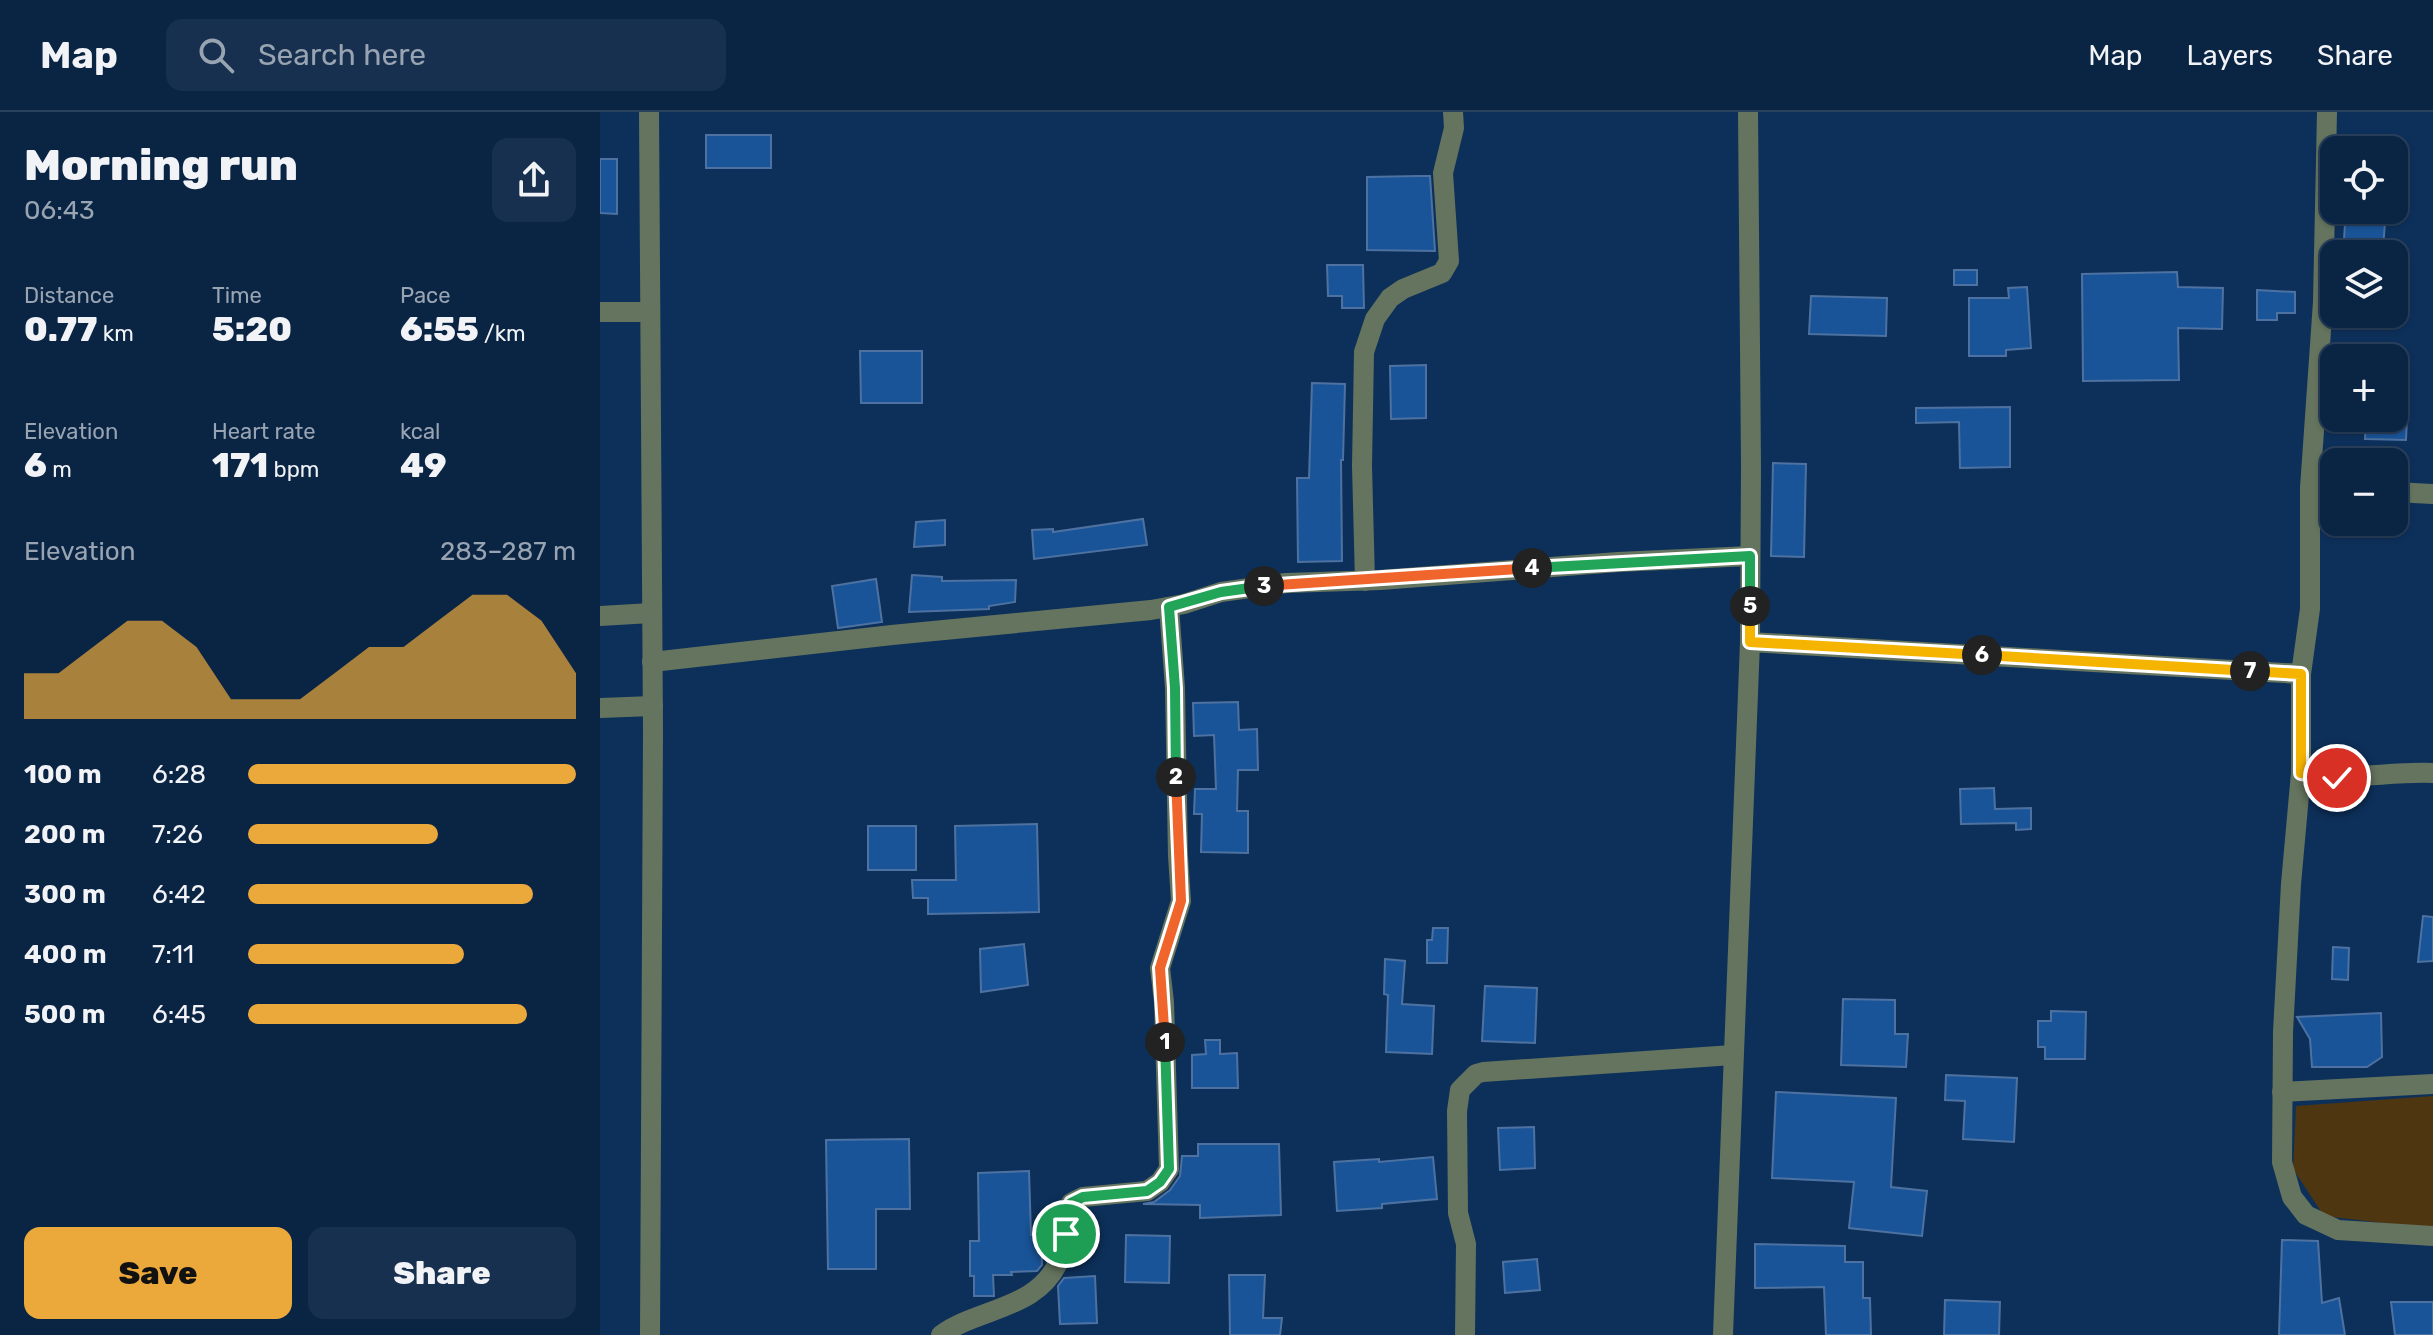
<!DOCTYPE html>
<html lang="en">
<head>
<meta charset="utf-8">
<style>
	body { margin:0; font-family:Rubik,sans-serif; background:#18304f; color:#f1f3f6; height:100vh; display:flex; flex-direction:column; font-size:30px; white-space:nowrap }
	* { box-sizing:border-box; margin:0 }
	p { font-size:26px; color:#99a4b2 }
	.icon { flex:none; width:44px; height:44px; fill:none; stroke:currentColor; stroke-width:2; stroke-linecap:round; stroke-linejoin:round }
	.map { position:relative; flex:1; overflow:hidden }
	.drawer { display:flex; flex-direction:column; background:#0a2444; width:600px }
	.drawer>* { flex:none }
	.tools { position:absolute; left:1720px; top:24px; display:grid; gap:16px }
	.tools a { display:grid; place-items:center; width:88px; height:88px; border-radius:16px; background:#0a2444; box-shadow:0 2px 6px #0004,0 0 0 2px #2a415d; font-size:40px }
	.pin { position:absolute; display:grid; place-items:center; width:68px; height:68px; color:#fff; margin:-34px; border:4px solid #fff; border-radius:50%; box-shadow:0 2px 8px #0007 }
	.km { position:absolute; width:40px; height:40px; margin:-20px; border-radius:50%; background:#222; color:#fff; font-size:22px; line-height:40px; text-align:center }
	.round { display:grid; place-items:center; flex:none; width:84px; height:84px; border-radius:16px; background:#18304f }
	.head { display:flex; align-items:center; justify-content:space-between; height:136px; padding:0 24px }
	h1 { font-size:44px; font-weight:800; line-height:60px }
	.metrics { display:grid; grid-template-columns:repeat(3,1fr); gap:12px; height:136px; padding:8px 24px }
	.metrics div { display:grid; align-content:center }
	.metrics b { font-size:34px; font-weight:800 }
	.metrics small { font-size:22px; font-weight:400 }
	.metrics p { font-size:22px }
	.chart { height:224px; padding:16px 24px }
	.chart p { display:flex; justify-content:space-between }
	.chart svg { width:100%; height:144px; margin-top:8px; fill:#eca93b; opacity:.7 }
	.button { display:flex; gap:16px; margin-top:auto; padding:16px 24px }
	.button a { flex:1; height:92px; border-radius:16px; background:#eca93b; color:#111; font-size:32px; font-weight:800; line-height:92px; text-align:center }
	.button a+a { background:#18304f; color:#f1f3f6 }
	ul { padding:0 24px; list-style:none; font-size:26px }
	li { display:grid; grid-template-columns:128px 96px 1fr; align-items:center; height:60px }
	li i { height:20px; border-radius:10px; background:#eca93b }
	header { display:flex; align-items:center; gap:48px; box-sizing:border-box; height:112px; padding:0 40px; background:#0a2444; border-bottom:2px solid #2a415d }
	header strong { font-size:38px }
	nav { display:flex; gap:44px; margin-inline-start:auto; font-size:28px }
	.search { width:560px; height:72px; background:#18304f; display:flex; align-items:center; gap:20px; box-sizing:border-box; padding:0 28px; border-radius:16px; color:#99a4b2; font-size:30px }
	main { display:flex; flex:1; min-height:0 }
	.map>svg:first-child { display:block }
	.green { fill:#4e3610 }
	.building { fill:#195498; stroke:#4d72a1; stroke-width:2 }
	.lines { fill:none; stroke-linecap:round; stroke-linejoin:round }
	.minor { stroke:#65745e; stroke-width:20 }
	.split-1-casing { stroke:#fff; stroke-width:16 }
	.split-2-casing { stroke:#fff; stroke-width:16 }
	.split-3-casing { stroke:#fff; stroke-width:16 }
	.split-4-casing { stroke:#fff; stroke-width:16 }
	.split-5-casing { stroke:#fff; stroke-width:16 }
	.split-6-casing { stroke:#fff; stroke-width:16 }
	.split-7-casing { stroke:#fff; stroke-width:16 }
	.split-8-casing { stroke:#fff; stroke-width:16 }
	.split-1 { stroke:#22a559; stroke-width:10 }
	.split-2 { stroke:#f0652b; stroke-width:10 }
	.split-3 { stroke:#22a559; stroke-width:10 }
	.split-4 { stroke:#f0652b; stroke-width:10 }
	.split-5 { stroke:#22a559; stroke-width:10 }
	.split-6 { stroke:#f5b400; stroke-width:10 }
	.split-7 { stroke:#f5b400; stroke-width:10 }
	.split-8 { stroke:#f5b400; stroke-width:10 }
</style>
</head>
<body>
<header>
<strong>Map</strong>
<div class="search"><svg class="icon" aria-label="search" viewBox="0 0 24 24"><circle cx="10" cy="10" r="6"/><path d="M15 15l6 6"/></svg>Search here</div>
<nav><a>Map</a><a>Layers</a><a>Share</a></nav>
</header>
<main>
<section class="drawer">
<div class="head"><div><h1>Morning run</h1><p>06:43</p></div><a class="round"><svg class="icon" aria-label="share" viewBox="0 0 24 24"><path d="M12 15V3M7 8l5-5 5 5M5 13v7h14v-7"/></svg></a></div>
<div class="metrics">
<div><p>Distance</p><b>0.77<small> km</small></b></div>
<div><p>Time</p><b>5:20</b></div>
<div><p>Pace</p><b>6:55<small> /km</small></b></div>
</div>
<div class="metrics">
<div><p>Elevation</p><b>6<small> m</small></b></div>
<div><p>Heart rate</p><b>171<small> bpm</small></b></div>
<div><p>kcal</p><b>49</b></div>
</div>
<div class="chart"><p><span>Elevation</span>283–287 m</p>
<svg viewBox="0 0 160 44" preserveAspectRatio="none"><path d="M0 44V30L10 30L20 22L30 14L40 14L50 22L60 38L70 38L80 38L90 30L100 22L110 22L120 14L130 6L140 6L150 14L160 30V44z"/></svg>
</div>
<ul>
<li><b>100 m</b>6:28<i style="width:100%"></i></li>
<li><b>200 m</b>7:26<i style="width:58%"></i></li>
<li><b>300 m</b>6:42<i style="width:87%"></i></li>
<li><b>400 m</b>7:11<i style="width:66%"></i></li>
<li><b>500 m</b>6:45<i style="width:85%"></i></li>
</ul>
<div class="button"><a>Save</a><a>Share</a></div>
</section>
<div class="map">
<svg width="1833" height="1223" viewBox="0 0 1833 1223">
	<rect width="100%" height="100%" fill="#0d305a"/>
	<!-- green -->
	<polygon class="green" points="1833,984 1833,1117 1724,1104 1693,1057 1696,994"/>
	<!-- building -->
	<g class="building">
		<rect x="106" y="23" width="65" height="33"/>
		<polygon points="0,47 17,47 17,102 0,101"/>
		<polygon points="818,64 830,64 835,139 767,138 767,65"/>
		<polygon points="1746,98 1786,98 1783,136 1769,142 1743,142"/>
		<polygon points="727,153 763,153 764,196 742,196 742,184 728,184"/>
		<rect x="1354" y="158" width="23" height="15"/>
		<polygon points="1577,160 1578,175 1623,176 1622,217 1578,216 1579,268 1483,269 1482,162"/>
		<polygon points="1427,175 1431,236 1406,238 1406,244 1369,244 1369,186 1409,186 1408,176"/>
		<polygon points="1657,178 1695,180 1695,201 1677,201 1677,208 1657,208"/>
		<polygon points="1211,184 1287,186 1286,224 1209,222"/>
		<polygon points="260,239 322,239 322,291 261,291"/>
		<polygon points="826,253 826,306 791,307 790,254"/>
		<polygon points="712,271 745,272 743,348 741,348 742,449 698,450 697,366 709,366"/>
		<polygon points="1410,295 1410,355 1360,356 1359,310 1316,311 1316,296"/>
		<polygon points="1766,306 1807,306 1806,328 1765,327"/>
		<polygon points="1173,351 1206,352 1204,445 1171,444"/>
		<polygon points="543,407 547,433 434,447 432,418 453,417 453,420"/>
		<polygon points="345,408 345,433 314,435 316,410"/>
		<polygon points="312,463 342,465 342,469 416,468 415,490 389,494 389,497 309,500"/>
		<polygon points="276,467 282,510 238,516 232,474"/>
		<polygon points="638,590 639,618 657,617 658,658 638,658 637,699 648,699 648,741 601,740 602,702 594,702 595,677 616,677 614,623 594,624 593,591"/>
		<polygon points="1394,676 1395,697 1431,696 1431,717 1416,718 1416,711 1361,712 1360,677"/>
		<polygon points="437,712 439,800 328,802 328,786 313,786 312,768 356,768 355,714"/>
		<rect x="268" y="714" width="48" height="44"/>
		<polygon points="1823,804 1833,805 1833,849 1818,850"/>
		<polygon points="833,816 848,816 847,851 827,851 827,828 832,828"/>
		<polygon points="424,832 428,873 381,880 380,837"/>
		<polygon points="1733,835 1749,836 1748,868 1732,867"/>
		<polygon points="785,847 805,849 802,892 834,894 832,942 786,940 788,883 784,882"/>
		<polygon points="885,874 937,876 935,931 882,929"/>
		<polygon points="1243,887 1295,888 1295,922 1308,922 1306,955 1241,953"/>
		<polygon points="1451,899 1486,900 1485,947 1445,947 1445,935 1438,935 1438,909 1451,909"/>
		<polygon points="1781,901 1782,945 1767,955 1712,955 1710,927 1697,905"/>
		<polygon points="605,928 620,928 620,942 637,941 638,976 592,976 592,943 606,942"/>
		<polygon points="1346,963 1417,966 1414,1030 1363,1027 1365,989 1345,988"/>
		<polygon points="1176,980 1296,986 1291,1075 1327,1079 1322,1124 1249,1116 1254,1070 1172,1066"/>
		<polygon points="934,1015 935,1056 900,1058 898,1016"/>
		<polygon points="309,1027 310,1097 276,1097 276,1157 228,1157 226,1028"/>
		<polygon points="598,1032 679,1032 681,1103 600,1106 600,1093 543,1092 554,1090 570,1078 580,1064 582,1044 598,1044"/>
		<polygon points="833,1045 837,1087 782,1092 782,1096 737,1099 734,1050 779,1047 779,1050"/>
		<polygon points="429,1059 431,1123 441,1124 442,1153 437,1159 411,1160 412,1163 393,1163 394,1184 374,1184 374,1164 370,1164 370,1129 379,1129 378,1061"/>
		<polygon points="526,1123 570,1124 569,1171 525,1170"/>
		<polygon points="1682,1128 1718,1129 1722,1191 1739,1186 1745,1223 1679,1223"/>
		<polygon points="1155,1132 1245,1134 1245,1150 1263,1150 1263,1186 1270,1186 1271,1223 1226,1223 1224,1175 1155,1176"/>
		<polygon points="937,1147 940,1178 905,1181 903,1150"/>
		<polygon points="629,1163 665,1163 663,1206 682,1206 680,1223 630,1223"/>
		<polygon points="495,1164 497,1211 460,1212 458,1174 464,1166"/>
		<polygon points="1345,1188 1400,1190 1399,1223 1344,1223"/>
		<polygon points="1791,1190 1833,1190 1833,1223 1795,1223"/>
	</g>
	<g class="lines">
		<!-- minor -->
		<g class="minor">
			<polyline points="49,0 53,620 50,1223"/>
			<polyline points="1727,0 1723,190 1710,376 1710,497 1701,562 1701,661 1691,772 1683,920 1682,1050 1692,1085 1706,1103 1738,1118 1833,1124"/>
			<polyline points="0,200 49,200"/>
			<polyline points="1710,376 1734,377"/>
			<polyline points="1794,380 1833,382"/>
			<polyline points="765,469 762,354 764,240 775,207 790,186 803,177 842,161 849,149 843,61 854,16 853,0"/>
			<polyline points="0,504 51,501"/>
			<polyline points="1150,530 1701,562"/>
			<polyline points="52,550 292,523 551,498 584,492 621,480 686,471 780,468 1018,450 1150,444"/>
			<polyline points="0,596 53,594"/>
			<path d="M1701 661C1744 670 1789 659 1833 661"/>
			<polyline points="1682,980 1833,972"/>
			<path d="M341 1223C379 1195 440 1198 460 1146 467 1127 463 1109 471 1091L483 1085 547 1079 560 1070 569 1057 564 890 560 856 581 789 578 744 575 576 569 495"/>
			<polyline points="865,1223 866,1132 858,1101 857,999 860,978 876,962 883,960 1133,943"/>
			<polyline points="1123,1223 1150,530 1151,354 1148,0"/>
		</g>
	</g>
	<g class="lines">
		<defs>
			<polyline id="split-1" points="466,1122 465,1104 471,1091 483,1085 547,1079 560,1070 569,1057 565,930"/>
			<polyline id="split-2" points="565,930 560,856 581,789 576,665"/>
			<polyline id="split-3" points="576,665 575,576 569,495 621,480 664,474"/>
			<polyline id="split-4" points="664,474 932,456"/>
			<polyline id="split-5" points="932,456 1150,444 1150,494"/>
			<polyline id="split-6" points="1150,494 1150,530 1382,543"/>
			<polyline id="split-7" points="1382,543 1650,559"/>
			<polyline id="split-8" points="1650,559 1701,562 1701,661 1737,666"/>
		</defs>
		<!-- split-1 casing -->
		<use href="#split-1" class="split-1-casing"/>
		<!-- split-2 casing -->
		<use href="#split-2" class="split-2-casing"/>
		<!-- split-3 casing -->
		<use href="#split-3" class="split-3-casing"/>
		<!-- split-4 casing -->
		<use href="#split-4" class="split-4-casing"/>
		<!-- split-5 casing -->
		<use href="#split-5" class="split-5-casing"/>
		<!-- split-6 casing -->
		<use href="#split-6" class="split-6-casing"/>
		<!-- split-7 casing -->
		<use href="#split-7" class="split-7-casing"/>
		<!-- split-8 casing -->
		<use href="#split-8" class="split-8-casing"/>
		<!-- split-1 -->
		<use href="#split-1" class="split-1"/>
		<!-- split-2 -->
		<use href="#split-2" class="split-2"/>
		<!-- split-3 -->
		<use href="#split-3" class="split-3"/>
		<!-- split-4 -->
		<use href="#split-4" class="split-4"/>
		<!-- split-5 -->
		<use href="#split-5" class="split-5"/>
		<!-- split-6 -->
		<use href="#split-6" class="split-6"/>
		<!-- split-7 -->
		<use href="#split-7" class="split-7"/>
		<!-- split-8 -->
		<use href="#split-8" class="split-8"/>
	</g>
</svg>
<div class="tools">
<a><svg class="icon" aria-label="locate" viewBox="0 0 24 24"><circle cx="12" cy="12" r="6"/><path d="M12 2v4M12 18v4M2 12h4M18 12h4"/></svg></a>
<a><svg class="icon" aria-label="layers" viewBox="0 0 24 24"><path d="M12 4l9 5-9 5-9-5zM3 14l9 5 9-5"/></svg></a>
<a>+</a>
<a>−</a>
</div>
<div class="pin" style="left:466px;top:1122px;background:#1e9e55"><svg class="icon" aria-label="arrive" viewBox="0 0 24 24"><path d="M6 21V4h12l-3 4 3 4H6"/></svg></div>
<div class="pin" style="left:1737px;top:666px;background:#d93025"><svg class="icon" aria-label="check" viewBox="0 0 24 24"><path d="M5 12l5 5 9-10"/></svg></div>
<b class="km" style="left:565px;top:930px">1</b>
<b class="km" style="left:576px;top:665px">2</b>
<b class="km" style="left:664px;top:474px">3</b>
<b class="km" style="left:932px;top:456px">4</b>
<b class="km" style="left:1150px;top:494px">5</b>
<b class="km" style="left:1382px;top:543px">6</b>
<b class="km" style="left:1650px;top:559px">7</b>
</div>
</main>
</body>
</html>
